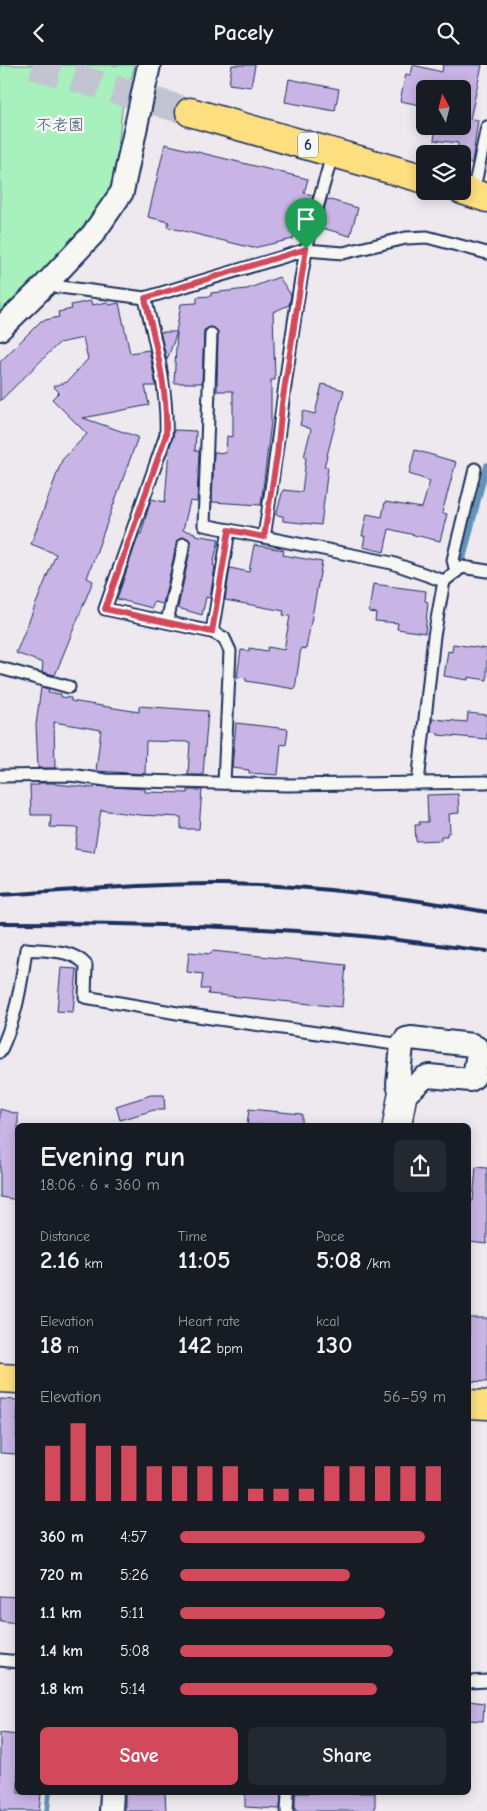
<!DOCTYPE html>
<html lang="en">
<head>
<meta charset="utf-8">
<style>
	body { margin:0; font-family:"Comic Neue","Klee One",sans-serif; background:#242831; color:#f1f3f6; height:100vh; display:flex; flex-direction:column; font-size:19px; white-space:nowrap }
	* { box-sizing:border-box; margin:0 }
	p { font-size:16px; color:#9ea1a6 }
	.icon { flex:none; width:28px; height:28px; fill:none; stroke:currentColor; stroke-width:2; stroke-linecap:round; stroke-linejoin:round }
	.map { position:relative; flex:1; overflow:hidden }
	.drawer { position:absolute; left:15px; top:1058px; width:456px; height:672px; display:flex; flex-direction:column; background:#171b24; border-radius:8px; box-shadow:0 2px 12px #0003 }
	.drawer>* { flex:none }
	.needle { width:32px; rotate:353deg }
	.controls { position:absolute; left:416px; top:15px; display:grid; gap:10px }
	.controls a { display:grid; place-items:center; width:55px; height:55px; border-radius:8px; background:#171b24; box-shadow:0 2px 12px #0003; font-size:25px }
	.pin { position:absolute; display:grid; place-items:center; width:42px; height:42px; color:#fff; margin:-51px -21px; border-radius:50% 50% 50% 0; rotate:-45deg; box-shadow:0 0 5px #0007 }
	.pin .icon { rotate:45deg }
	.round { display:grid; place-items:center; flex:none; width:52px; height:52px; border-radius:8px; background:#242831 }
	.headline { display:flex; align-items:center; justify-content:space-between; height:85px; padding:0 25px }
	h1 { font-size:28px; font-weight:700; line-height:38px }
	.stats { display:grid; grid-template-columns:repeat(3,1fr); gap:8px; height:85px; padding:5px 25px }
	.stats div { display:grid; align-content:center }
	.stats b { font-size:25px; font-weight:700 }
	.stats small { font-size:14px; font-weight:400 }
	.stats p { font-size:14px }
	.chart { height:140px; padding:10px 25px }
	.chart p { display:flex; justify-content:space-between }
	.chart svg { width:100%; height:90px; margin-top:5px; stroke:#d1495b; stroke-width:6 }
	.button { display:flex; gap:10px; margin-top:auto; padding:10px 25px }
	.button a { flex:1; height:58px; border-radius:8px; background:#d1495b; color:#fff; font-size:20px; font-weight:700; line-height:58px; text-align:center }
	.button a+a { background:#242831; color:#f1f3f6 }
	ul { padding:0 25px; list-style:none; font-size:16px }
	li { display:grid; grid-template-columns:80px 60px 1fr; align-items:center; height:38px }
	li i { height:12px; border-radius:6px; background:#d1495b }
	header { display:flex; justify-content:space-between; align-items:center; height:65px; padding:0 25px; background:#171b24; font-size:22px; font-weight:700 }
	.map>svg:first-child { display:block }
	.green { fill:#a8f0bd; stroke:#62908e }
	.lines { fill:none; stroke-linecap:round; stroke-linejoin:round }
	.stream { stroke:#6294b8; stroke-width:5.5 }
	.building { fill:#c9b5e5; stroke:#1b2f5e }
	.primary-tunnel { stroke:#c3c4d2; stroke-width:28; stroke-dasharray:28 14; stroke-linecap:butt }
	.lane-casing { stroke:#1b2f5e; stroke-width:15 }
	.street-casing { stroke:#1b2f5e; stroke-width:26 }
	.secondary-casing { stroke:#1b2f5e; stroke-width:31 }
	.primary-casing { stroke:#1b2f5e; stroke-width:31 }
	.highway-casing { stroke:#1b2f5e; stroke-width:31 }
	.lane { stroke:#f6f6f2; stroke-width:11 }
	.street { stroke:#f6f6f2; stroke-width:22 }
	.secondary { stroke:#f6f6f2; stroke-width:28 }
	.primary { stroke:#fedf80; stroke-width:28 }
	.highway { stroke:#fedf80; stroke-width:28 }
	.rail { stroke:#1b2f5e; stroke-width:4 }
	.route-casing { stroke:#fff; stroke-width:10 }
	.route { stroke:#d1495b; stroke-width:6 }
	.labels { text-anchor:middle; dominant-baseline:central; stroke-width:5; stroke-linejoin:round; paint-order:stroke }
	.shield { fill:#f6f6f2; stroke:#5d6b8a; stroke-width:1 }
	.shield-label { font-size:15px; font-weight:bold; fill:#1b2f5e }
	.park-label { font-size:16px; fill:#375671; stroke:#f6f6f2 }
</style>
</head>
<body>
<header><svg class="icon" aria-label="back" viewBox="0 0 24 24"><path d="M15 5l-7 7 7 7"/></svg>Pacely<svg class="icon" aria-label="search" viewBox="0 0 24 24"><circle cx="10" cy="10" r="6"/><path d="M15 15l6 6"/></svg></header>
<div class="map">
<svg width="487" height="1746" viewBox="0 0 487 1746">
	<rect width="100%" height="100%" fill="#ede9ef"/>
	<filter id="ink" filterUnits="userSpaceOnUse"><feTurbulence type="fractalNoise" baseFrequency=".02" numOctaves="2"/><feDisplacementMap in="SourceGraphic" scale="10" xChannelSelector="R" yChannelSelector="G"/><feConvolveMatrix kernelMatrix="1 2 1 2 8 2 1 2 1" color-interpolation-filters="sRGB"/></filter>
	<g filter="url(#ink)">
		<!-- green -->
		<polygon class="green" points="0,0 135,0 122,45 114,119 78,175 0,251"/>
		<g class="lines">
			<!-- stream -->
			<g class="stream">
				<polyline points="463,495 487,400"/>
				<polyline points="47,1746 49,1728"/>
			</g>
		</g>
		<!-- building -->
		<g class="building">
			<polygon points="232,0 255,0 251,22 229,19"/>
			<polygon points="413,0 442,7 443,0 482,0 470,54 478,55 472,98 462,98 462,82 458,82 458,78 434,75 436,61 462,61 462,24 425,24 425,41 400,36 406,9 411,10"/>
			<polygon points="289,14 339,24 335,46 285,37"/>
			<polygon points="165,79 308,114 304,128 313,130 305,158 297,156 293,174 253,183 167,162 169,157 148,152"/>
			<polygon points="327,134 358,143 350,171 319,162"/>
			<polygon points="279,212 291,230 289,240 273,247 275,315 271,315 271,357 261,440 212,437 214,387 226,388 227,371 233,372 233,326 217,326 218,266 211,262 204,265 202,318 174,318 177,267 167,295 160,267 176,267 181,239 197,238 197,232 211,231 211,228 247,224"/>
			<polygon points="91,236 92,240 108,237 109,240 119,238 130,288 149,285 156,321 145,321 149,340 83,353 138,372 87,513 93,516 55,610 42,607 43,598 16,588 56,489 31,479 62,395 87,369 52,334 59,327 53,321 67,317 88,294 83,273 59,278 0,336 0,297 41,256 59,252 58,247 72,244 71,240"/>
			<polygon points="322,319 344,325 324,402 328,402 321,460 283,456 283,451 276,450 283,425 302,427 306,393 304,392 311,364 300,360 303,346 315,349"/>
			<polygon points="174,365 196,366 195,386 199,386 197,437 190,436 183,465 195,468 195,470 219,474 213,500 215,501 210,533 206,532 202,550 178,543 191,481 189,474 185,472 179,474 177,477 163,539 154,537 152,543 117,534 139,469 141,469 151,434 165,437 169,384 173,372"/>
			<polygon points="415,385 456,397 442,448 447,449 440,476 389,464 384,487 363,482 365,471 362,471 367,449 382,452 385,437 422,443 430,416 409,409"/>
			<polygon points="254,480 284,485 283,490 322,497 306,584 301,583 295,624 246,616 246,613 237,612 241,585 249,586 249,583 267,586 268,582 284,585 290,551 283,550 284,546 225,535 230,503 249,507"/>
			<polygon points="373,519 426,526 425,536 428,537 425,568 397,564 398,558 375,556 376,548 369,547"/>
			<polygon points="453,579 487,584 487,615 468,612 468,615 444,611 448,586 452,587"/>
			<polygon points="41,622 49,624 48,628 61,629 61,632 71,633 71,636 139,647 139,641 208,646 203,710 188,710 190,677 146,676 145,709 96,706 101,665 54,657 55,703 38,703 36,660"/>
			<polygon points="468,648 487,650 487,674 438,670 438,668 431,667 432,654 467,657"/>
			<polygon points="236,658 288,664 286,680 281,679 278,710 249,708 249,705 232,703"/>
			<polygon points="38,718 55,718 55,719 94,723 94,721 145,724 145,727 188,728 188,725 202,725 199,764 181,764 181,752 139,750 101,745 94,787 75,784 78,763 50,762 51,750 31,750 30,720 39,720"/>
			<polygon points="458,729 459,748 449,749 450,767 447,768 447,771 441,771 441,775 416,776 415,760 420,760 419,757 428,757 427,730"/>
			<polygon points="212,886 346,900 342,942 208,929 209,924 201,924 203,909 187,907 189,887 211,889"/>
			<polygon points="61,903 77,904 73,947 57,946"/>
			<polygon points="151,1030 164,1030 165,1045 154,1045 120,1055 116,1041"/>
			<polygon points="0,1044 18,1049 18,1135 0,1132"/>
			<polygon points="249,1044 302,1049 302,1060 247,1060"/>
			<polygon points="476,1102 487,1103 487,1179 469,1177 469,1136 473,1136"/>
			<polygon points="469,1253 487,1253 487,1317 469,1316"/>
			<polygon points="0,1334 18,1335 16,1389 0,1388"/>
			<polygon points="0,1531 18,1532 18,1558 0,1556"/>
			<polygon points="469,1636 484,1638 483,1656 469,1655"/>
			<polygon points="0,1668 18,1670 18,1728 41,1729 39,1746 0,1746"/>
			<polygon points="125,1728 165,1728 166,1746 125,1746"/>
			<polygon points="245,1728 281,1728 280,1744 245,1742"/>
			<rect x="295" y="1728" width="80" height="18"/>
		</g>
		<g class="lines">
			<!-- primary-tunnel -->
			<polyline class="primary-tunnel" points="33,0 190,47"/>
			<defs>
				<g id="lane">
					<polyline points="473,128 487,62"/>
					<polyline points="45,220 145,233 306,185 343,188 406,173 427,172 487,188"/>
					<path d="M145 233C155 277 168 324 166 370L105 544 212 567"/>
					<polyline points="211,269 204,460 229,465"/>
					<path d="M264 472C279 377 288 280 306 186 313 153 324 120 333 87"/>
					<polyline points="456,507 453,495 475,404"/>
					<polyline points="167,557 184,479"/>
					<polyline points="0,603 69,622"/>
					<polyline points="0,711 70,710 106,715 287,720 487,717"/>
					<polyline points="224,718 230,586 224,573 212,567 229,465 392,498 444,516 462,502 487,506"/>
					<polyline points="418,718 434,571 444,516"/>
					<path d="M0 987C16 953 21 922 26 884 45 886 73 884 86 900L85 932 183 949 402 980"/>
					<polyline points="0,1595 18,1597"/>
					<polyline points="469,1617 487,1616"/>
					<polyline points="287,1746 288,1728"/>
				</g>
				<g id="street">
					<polyline points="0,264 45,220 93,169 122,127 149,0"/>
					<polygon points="411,973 472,980 477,983 478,988 474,1012 470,1015 429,1011 424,1013 402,1032 398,1019 402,980 406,974"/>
					<polyline points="111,1746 112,1728"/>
				</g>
				<polyline id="secondary" points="397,1060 402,1032"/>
				<g id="primary">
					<polyline points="190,47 425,114"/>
					<polyline points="462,125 487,133"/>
				</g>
				<g id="highway">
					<polyline points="0,1313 18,1314"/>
					<polyline points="469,1339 487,1340"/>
				</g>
			</defs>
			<!-- lane casing -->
			<use href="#lane" class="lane-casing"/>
			<!-- street casing -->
			<use href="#street" class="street-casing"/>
			<!-- secondary casing -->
			<use href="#secondary" class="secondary-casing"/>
			<!-- primary casing -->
			<use href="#primary" class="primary-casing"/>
			<!-- highway casing -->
			<use href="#highway" class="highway-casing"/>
			<!-- lane -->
			<use href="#lane" class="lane"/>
			<!-- street -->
			<use href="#street" class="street"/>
			<!-- secondary -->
			<use href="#secondary" class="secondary"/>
			<!-- primary -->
			<use href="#primary" class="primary"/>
			<!-- highway -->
			<use href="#highway" class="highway"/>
			<!-- rail -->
			<g class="rail">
				<path d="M0 830C74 826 149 818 223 819 310 820 402 832 487 847"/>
				<path d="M0 858C117 858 235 860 352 870 397 874 442 881 487 886"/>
			</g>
		</g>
	</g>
	<g class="lines" filter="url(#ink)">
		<defs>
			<path id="route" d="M306 184 282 339 277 390 264 472 229 465 212 567 105 544 166 370C168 324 155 277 145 233Z"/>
		</defs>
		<!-- route casing -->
		<use href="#route" class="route-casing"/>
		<!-- route -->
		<use href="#route" class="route"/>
	</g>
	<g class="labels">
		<!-- shield labels -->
		<rect class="shield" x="298" y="67.5" width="20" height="25" rx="4"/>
		<g class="shield-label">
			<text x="308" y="80">6</text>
		</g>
		<!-- park labels -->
		<g class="park-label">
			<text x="60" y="60">不老園</text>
		</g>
	</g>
</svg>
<div class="controls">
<a><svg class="needle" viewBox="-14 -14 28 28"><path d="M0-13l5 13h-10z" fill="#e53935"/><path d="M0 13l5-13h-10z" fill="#9ea1a6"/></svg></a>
<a><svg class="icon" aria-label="layers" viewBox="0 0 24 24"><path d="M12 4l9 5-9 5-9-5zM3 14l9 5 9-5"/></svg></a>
</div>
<div class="pin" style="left:306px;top:184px;background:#1e9e55"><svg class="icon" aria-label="arrive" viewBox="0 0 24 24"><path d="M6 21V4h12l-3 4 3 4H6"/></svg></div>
<section class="drawer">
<div class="headline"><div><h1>Evening run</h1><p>18:06 · 6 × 360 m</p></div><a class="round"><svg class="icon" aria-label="share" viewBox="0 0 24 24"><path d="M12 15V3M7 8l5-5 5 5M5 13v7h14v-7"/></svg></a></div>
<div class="stats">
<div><p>Distance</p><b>2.16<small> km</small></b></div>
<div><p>Time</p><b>11:05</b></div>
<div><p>Pace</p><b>5:08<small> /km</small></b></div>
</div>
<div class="stats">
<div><p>Elevation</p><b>18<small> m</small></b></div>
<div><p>Heart rate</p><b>142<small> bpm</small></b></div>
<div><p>kcal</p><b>130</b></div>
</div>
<div class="chart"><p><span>Elevation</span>56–59 m</p>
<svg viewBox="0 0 160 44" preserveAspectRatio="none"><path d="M5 44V17M15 44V6M25 44V17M35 44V17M45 44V27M55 44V27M65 44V27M75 44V27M85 44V38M95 44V38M105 44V38M115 44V27M125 44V27M135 44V27M145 44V27M155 44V27"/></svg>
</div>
<ul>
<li><b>360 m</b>4:57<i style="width:92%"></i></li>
<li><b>720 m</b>5:26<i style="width:64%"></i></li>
<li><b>1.1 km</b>5:11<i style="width:77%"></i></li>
<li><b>1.4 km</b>5:08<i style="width:80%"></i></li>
<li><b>1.8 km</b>5:14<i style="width:74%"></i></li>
</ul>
<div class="button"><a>Save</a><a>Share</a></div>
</section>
</div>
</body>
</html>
